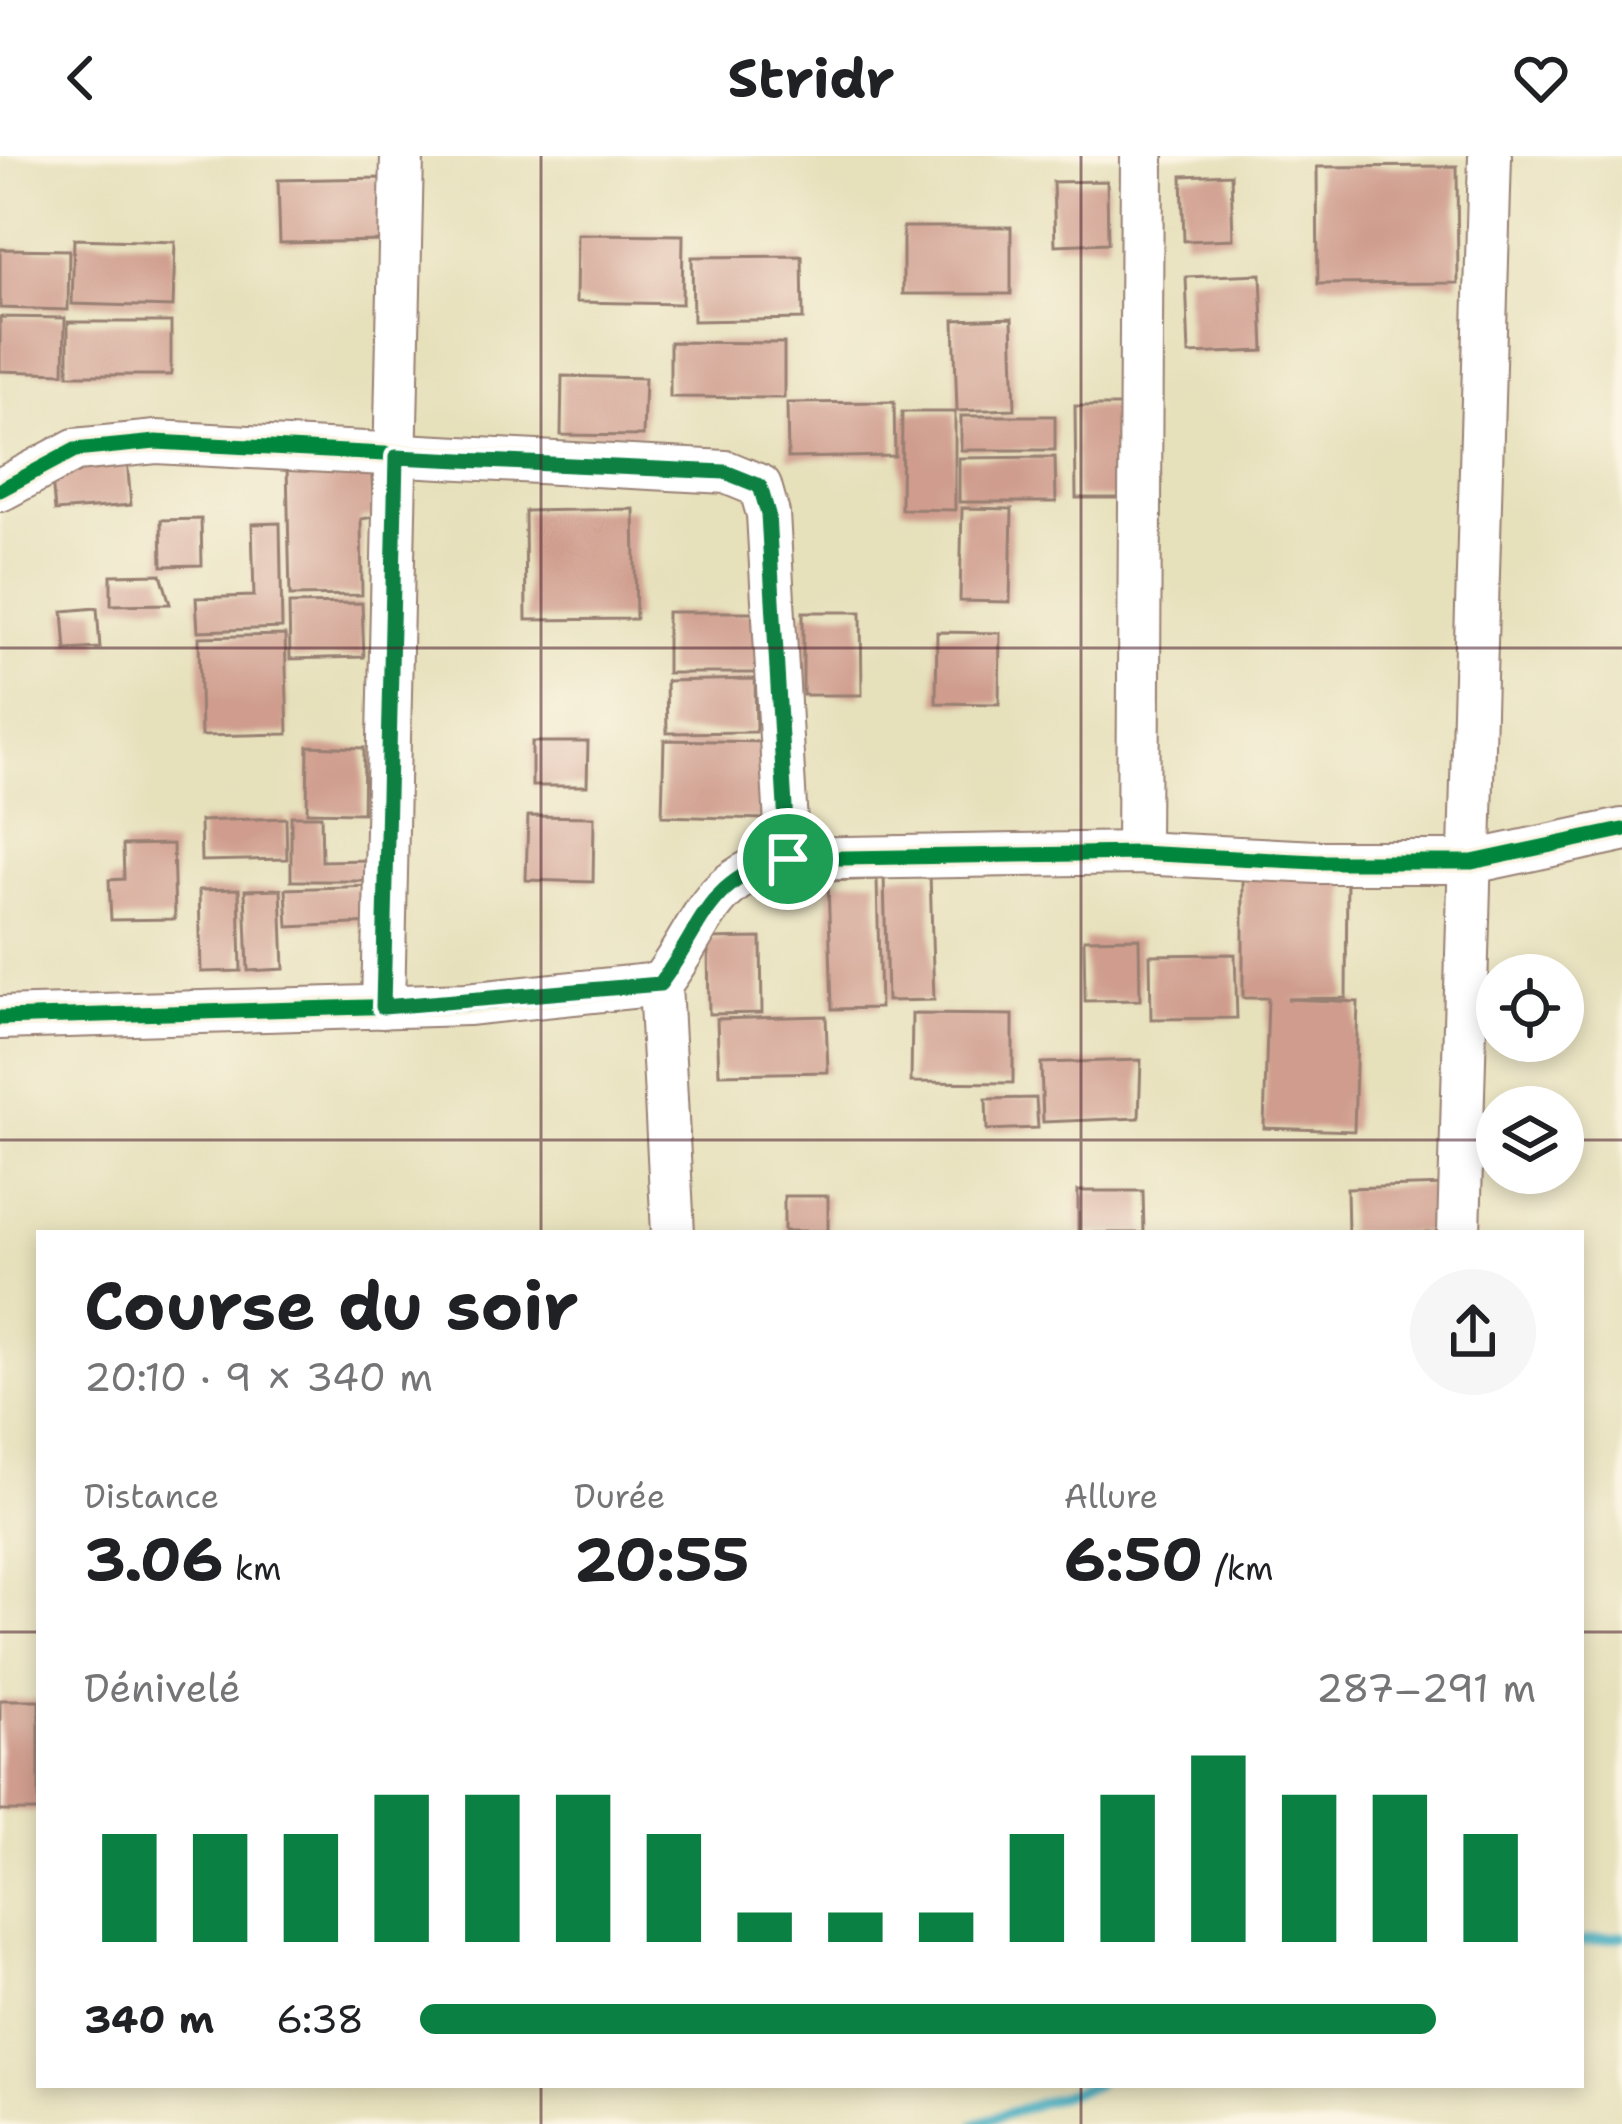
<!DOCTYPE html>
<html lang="fr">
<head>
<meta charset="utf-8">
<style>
	body { margin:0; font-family:"Shantell Sans",sans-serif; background:#f6f6f6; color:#202124; height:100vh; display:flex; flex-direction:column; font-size:45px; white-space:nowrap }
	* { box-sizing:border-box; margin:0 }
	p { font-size:39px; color:#757577 }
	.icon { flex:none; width:66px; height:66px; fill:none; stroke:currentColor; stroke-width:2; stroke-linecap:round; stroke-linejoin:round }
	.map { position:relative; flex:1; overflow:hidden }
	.details { position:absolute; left:36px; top:1074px; width:1548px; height:858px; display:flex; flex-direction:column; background:#fff; border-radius:0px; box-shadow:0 6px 18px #0003 }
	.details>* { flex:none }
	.fabs { position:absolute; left:1476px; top:798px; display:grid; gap:24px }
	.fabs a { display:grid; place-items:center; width:108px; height:108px; border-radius:50%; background:#fff; box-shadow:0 6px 18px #0003; font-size:60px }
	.pin { position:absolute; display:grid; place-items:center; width:102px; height:102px; color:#fff; margin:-51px; border:6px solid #fff; border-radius:50%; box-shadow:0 3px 12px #0007 }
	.round { display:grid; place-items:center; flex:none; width:126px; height:126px; border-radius:63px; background:#f6f6f6 }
	.headline { display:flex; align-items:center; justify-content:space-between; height:204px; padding:0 48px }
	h1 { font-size:66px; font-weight:700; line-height:90px }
	.metrics { display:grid; grid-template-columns:repeat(3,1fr); gap:18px; height:204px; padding:12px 48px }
	.metrics div { display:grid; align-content:center }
	.metrics b { font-size:60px; font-weight:700 }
	.metrics small { font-size:33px; font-weight:400 }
	.metrics p { font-size:33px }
	.chart { height:336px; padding:24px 48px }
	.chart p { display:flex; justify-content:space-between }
	.chart svg { width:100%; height:216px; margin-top:12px; stroke:#0b8043; stroke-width:6 }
	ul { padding:0 48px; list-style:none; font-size:39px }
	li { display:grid; grid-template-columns:192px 144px 1fr; align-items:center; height:90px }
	li i { height:30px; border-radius:15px; background:#0b8043 }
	header { display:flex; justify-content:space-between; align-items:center; height:156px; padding:0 48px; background:#fff; font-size:54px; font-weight:700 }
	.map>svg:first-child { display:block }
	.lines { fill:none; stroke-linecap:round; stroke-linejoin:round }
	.stream { stroke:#42adc1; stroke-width:10 }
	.building { fill:#cf9c8d }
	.minor-casing { stroke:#988073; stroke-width:46 }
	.minor { stroke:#fff; stroke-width:42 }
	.cycleway-casing { stroke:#fcf5e5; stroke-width:22 }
	.cycleway { stroke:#00873e; stroke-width:15 }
	.route-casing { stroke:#fff; stroke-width:24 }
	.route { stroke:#0b8043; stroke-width:15 }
	.grid { fill:none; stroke:#4a1f2b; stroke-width:3; stroke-opacity:0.55 }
</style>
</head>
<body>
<header><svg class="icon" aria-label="back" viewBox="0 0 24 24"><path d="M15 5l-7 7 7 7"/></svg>Stridr<svg class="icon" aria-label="heart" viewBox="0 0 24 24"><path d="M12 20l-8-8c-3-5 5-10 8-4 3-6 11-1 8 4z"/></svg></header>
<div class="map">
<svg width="1622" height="1968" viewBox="0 0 1622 1968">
	<rect width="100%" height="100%" fill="#fcf5e5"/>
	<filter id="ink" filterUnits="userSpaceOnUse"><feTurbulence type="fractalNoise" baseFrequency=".00833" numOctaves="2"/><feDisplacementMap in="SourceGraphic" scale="24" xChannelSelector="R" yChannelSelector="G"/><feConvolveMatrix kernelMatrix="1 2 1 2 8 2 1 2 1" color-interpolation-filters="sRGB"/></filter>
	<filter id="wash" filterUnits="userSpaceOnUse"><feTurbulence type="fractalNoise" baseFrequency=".004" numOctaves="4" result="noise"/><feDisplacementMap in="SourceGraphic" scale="48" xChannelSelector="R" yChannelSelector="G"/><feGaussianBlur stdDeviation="2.7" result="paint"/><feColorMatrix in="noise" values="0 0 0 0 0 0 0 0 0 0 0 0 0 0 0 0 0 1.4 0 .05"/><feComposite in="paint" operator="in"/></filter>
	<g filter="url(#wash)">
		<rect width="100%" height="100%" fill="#e6e0bb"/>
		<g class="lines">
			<!-- stream -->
			<g class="stream">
				<polyline points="1581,1786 1622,1780"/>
				<polyline points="975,1968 1095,1929"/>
			</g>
		</g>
		<g id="blocks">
			<!-- building -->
			<g class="building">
				<polygon points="1457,10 1458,127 1318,128 1317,11"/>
				<polygon points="1231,18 1233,83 1184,85 1182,20"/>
				<polygon points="381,22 383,85 280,87 278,24"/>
				<polygon points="1107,25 1108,87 1055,89 1053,26"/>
				<rect x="903" y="71" width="108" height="67"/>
				<polygon points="577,78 683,79 682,148 576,146"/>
				<polygon points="74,83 175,86 173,151 72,148"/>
				<polygon points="0,93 69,94 68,154 0,152"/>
				<polygon points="802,100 803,163 693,165 692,101"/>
				<polygon points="1261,118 1264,195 1189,198 1186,121"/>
				<polygon points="0,161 65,162 64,217 0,215"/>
				<polygon points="1012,162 1015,253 957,255 954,164"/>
				<rect x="68" y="166" width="103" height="53"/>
				<polygon points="670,186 784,187 784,242 670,241"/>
				<polygon points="562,220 645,222 643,280 561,279"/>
				<polygon points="894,246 895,300 788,302 787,247"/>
				<polygon points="1075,250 1130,250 1131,342 1076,342"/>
				<polygon points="902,256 955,256 955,354 901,353"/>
				<rect x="961" y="260" width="94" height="34"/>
				<polygon points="1055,301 1056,346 959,346 959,302"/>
				<polygon points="127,304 131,349 55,355 51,311"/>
				<polygon points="371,304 374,361 361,363 362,439 290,440 287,309"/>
				<polygon points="962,352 1012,353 1010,446 960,445"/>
				<polygon points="634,353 636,463 526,464 525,355"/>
				<polygon points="201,363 202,409 162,410 161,364"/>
				<polygon points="280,367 282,472 198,475 196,442 254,440 252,368"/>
				<polygon points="161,418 170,448 111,449 111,419"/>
				<polygon points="362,447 364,501 290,503 289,448"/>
				<polygon points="97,452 100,492 66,494 63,455"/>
				<rect x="667" y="456" width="91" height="61"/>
				<polygon points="803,456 861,456 862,539 803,539"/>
				<polygon points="937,476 1000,477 999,548 936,547"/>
				<polygon points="285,479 288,578 201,580 199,481"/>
				<polygon points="755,523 756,576 667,577 666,525"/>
				<polygon points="664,584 766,586 764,663 662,660"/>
				<polygon points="532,586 588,586 587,630 532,630"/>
				<polygon points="308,590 364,592 363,657 307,656"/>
				<polygon points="291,660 321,660 322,705 372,704 373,725 291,725"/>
				<polygon points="528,660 594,661 593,726 526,724"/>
				<polygon points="286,662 287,703 201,705 200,665"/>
				<polygon points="173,688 175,763 111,764 109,724 124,723 123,689"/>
				<polygon points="1243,716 1347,716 1346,842 1287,843 1358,846 1354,975 1264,972 1268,842 1243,842"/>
				<polygon points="930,718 934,844 887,845 884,719"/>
				<polygon points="877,723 880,852 832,853 828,725"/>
				<polygon points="373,730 374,767 288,771 286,733"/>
				<polygon points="239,733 241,815 201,816 199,734"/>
				<polygon points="281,733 284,813 248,815 245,734"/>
				<polygon points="761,782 762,857 709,858 708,783"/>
				<polygon points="1139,782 1140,844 1085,845 1084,783"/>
				<polygon points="1235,798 1237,862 1151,863 1150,799"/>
				<polygon points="912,858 1013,859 1013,927 911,926"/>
				<polygon points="826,860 828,916 719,918 717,863"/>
				<polygon points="1141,904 1139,962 1043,966 1041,907"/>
				<polygon points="1036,942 1038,972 987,974 986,943"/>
				<polygon points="1448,1029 1450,1077 1348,1077 1347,1032"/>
				<polygon points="1078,1035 1143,1035 1144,1077 1078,1077"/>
				<rect x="784" y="1040" width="44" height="35"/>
				<rect x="0" y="1544" width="39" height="111"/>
			</g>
		</g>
	</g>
	<g filter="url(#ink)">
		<use href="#blocks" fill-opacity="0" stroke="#988073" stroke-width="3"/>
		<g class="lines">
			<defs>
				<g id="minor">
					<polyline points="0,334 75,294 156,286 726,316 760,330 768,358 788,703"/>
					<polyline points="1138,697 1142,0"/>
					<polyline points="660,828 673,1077"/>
					<polyline points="383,851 402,0"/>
					<path d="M0 862 467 848 660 828C705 770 706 720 788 703L1138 697 1317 706H1472L1622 674"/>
					<polyline points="1459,1077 1490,0"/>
				</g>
			</defs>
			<!-- minor casing -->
			<use href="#minor" class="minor-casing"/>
			<!-- minor -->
			<use href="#minor" class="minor"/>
			<defs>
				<g id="cycleway">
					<polyline points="0,334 75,294 156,286 726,316 760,330 768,358 788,703"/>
					<path d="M0 862 467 848 660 828C705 770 706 720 788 703L1138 697 1317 706H1472L1622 674"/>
				</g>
			</defs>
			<!-- cycleway casing -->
			<use href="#cycleway" class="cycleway-casing"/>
			<!-- cycleway -->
			<use href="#cycleway" class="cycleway"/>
		</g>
	</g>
	<g class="lines" filter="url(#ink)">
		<defs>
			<path id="route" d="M396 301 725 316 760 330 768 358 788 703C707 720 704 770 660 828L383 851Z"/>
		</defs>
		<!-- route casing -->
		<use href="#route" class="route-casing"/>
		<!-- route -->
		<use href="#route" class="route"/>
	</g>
	<!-- grid -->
	<path class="grid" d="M541 0V1077M1081 0V1077M0 492H1622M0 984H1497M1563 984H1622M0 1476H39M1581 1476H1622M541 1929V1968M1081 1929V1968"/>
</svg>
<div class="fabs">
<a><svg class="icon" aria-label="locate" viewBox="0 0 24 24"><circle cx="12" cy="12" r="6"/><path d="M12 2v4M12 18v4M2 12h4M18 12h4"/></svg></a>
<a><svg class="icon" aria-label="layers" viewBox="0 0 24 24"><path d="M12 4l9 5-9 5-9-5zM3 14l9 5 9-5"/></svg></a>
</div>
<div class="pin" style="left:788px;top:703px;background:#1e9e55"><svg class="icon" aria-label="arrive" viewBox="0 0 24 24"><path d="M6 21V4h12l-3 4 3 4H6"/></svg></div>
<section class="details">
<div class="headline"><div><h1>Course du soir</h1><p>20:10 · 9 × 340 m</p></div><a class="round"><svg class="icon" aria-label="share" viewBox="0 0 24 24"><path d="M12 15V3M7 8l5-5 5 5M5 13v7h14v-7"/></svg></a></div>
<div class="metrics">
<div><p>Distance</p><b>3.06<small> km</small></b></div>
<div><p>Durée</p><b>20:55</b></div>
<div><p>Allure</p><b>6:50<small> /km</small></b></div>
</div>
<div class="chart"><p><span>Dénivelé</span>287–291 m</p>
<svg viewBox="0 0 160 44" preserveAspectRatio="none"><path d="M5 44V22M15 44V22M25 44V22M35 44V14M45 44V14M55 44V14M65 44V22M75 44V38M85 44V38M95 44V38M105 44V22M115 44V14M125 44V6M135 44V14M145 44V14M155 44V22"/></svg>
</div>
<ul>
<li><b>340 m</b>6:38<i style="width:91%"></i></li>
</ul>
</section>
</div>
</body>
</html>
